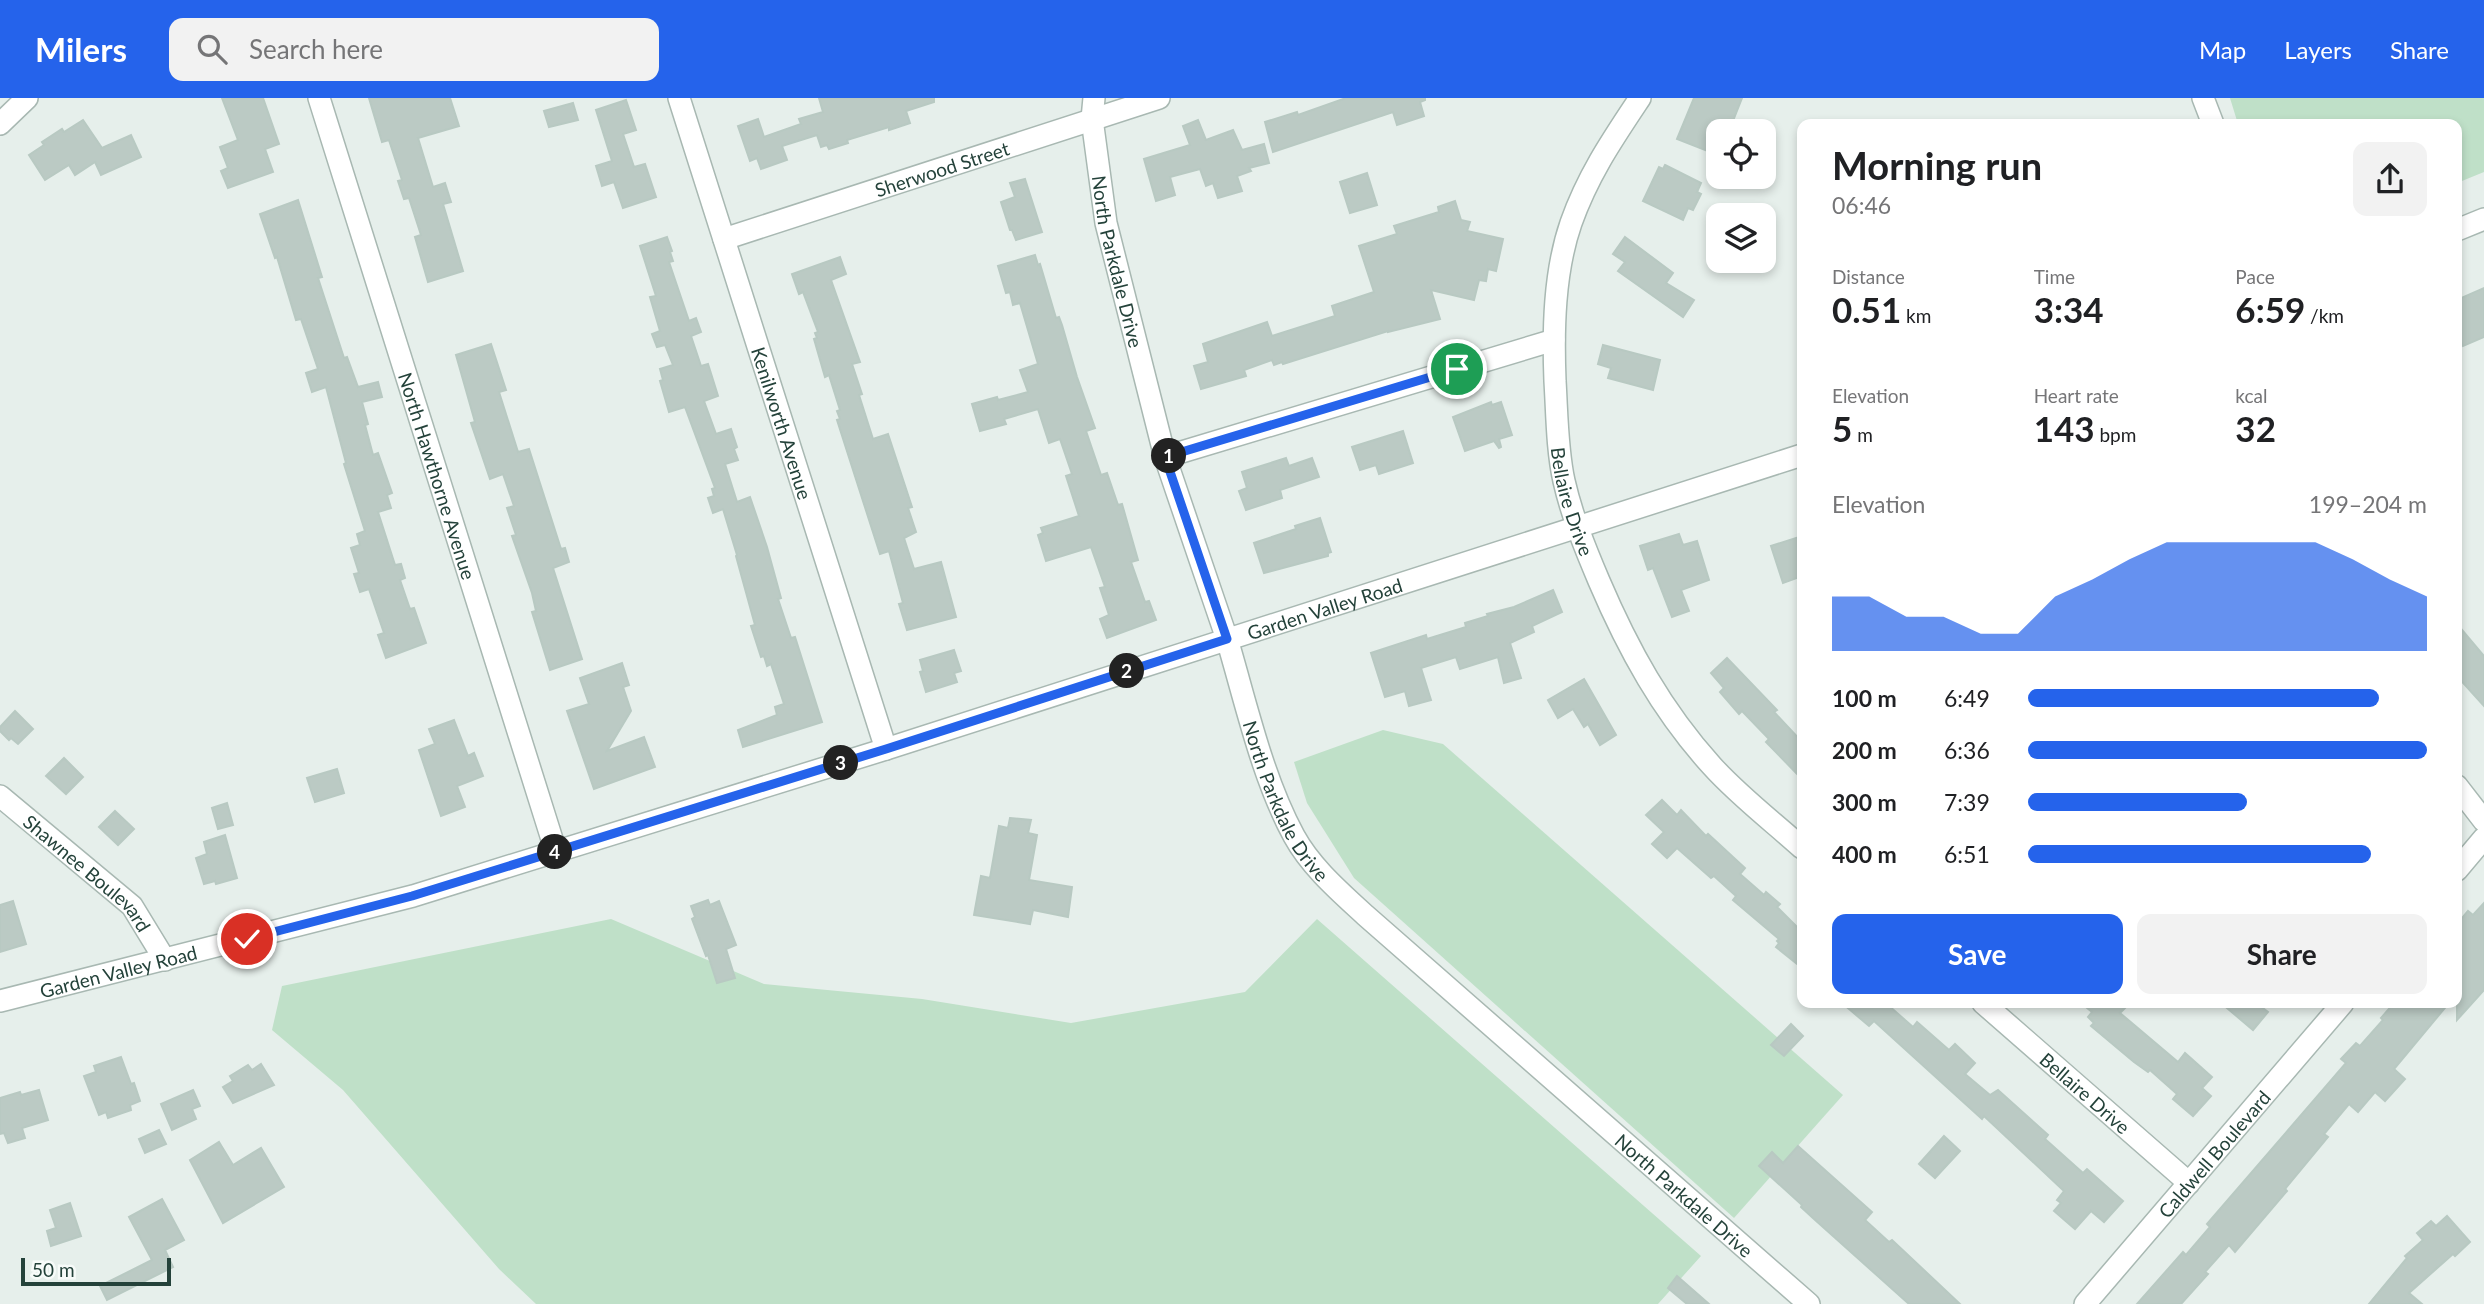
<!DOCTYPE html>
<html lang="en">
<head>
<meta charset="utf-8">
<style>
	body { margin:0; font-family:Lato,sans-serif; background:#f2f2f2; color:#202124; height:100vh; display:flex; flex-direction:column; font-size:26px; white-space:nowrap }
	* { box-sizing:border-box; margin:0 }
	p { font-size:23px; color:#757577 }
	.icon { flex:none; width:38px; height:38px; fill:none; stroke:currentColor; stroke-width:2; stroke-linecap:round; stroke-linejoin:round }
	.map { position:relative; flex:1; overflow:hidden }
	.sheet { position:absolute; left:1797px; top:21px; width:665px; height:889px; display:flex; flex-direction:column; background:#fff; border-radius:14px; box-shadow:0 4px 10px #0003 }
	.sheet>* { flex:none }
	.tools { position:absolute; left:1706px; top:21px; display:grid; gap:14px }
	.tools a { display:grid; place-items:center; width:70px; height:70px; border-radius:14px; background:#fff; box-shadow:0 4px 10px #0003; font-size:35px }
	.scale { position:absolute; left:21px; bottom:18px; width:150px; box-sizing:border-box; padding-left:7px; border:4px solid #24423a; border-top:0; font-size:19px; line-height:24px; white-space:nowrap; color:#24423a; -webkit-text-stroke:5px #f7fbf9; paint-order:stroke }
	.pin { position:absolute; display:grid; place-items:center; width:60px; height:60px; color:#fff; margin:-30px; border:4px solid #fff; border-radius:50%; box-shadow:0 2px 7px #0007 }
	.km { position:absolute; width:35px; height:35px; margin:-18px; border-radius:50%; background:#222; color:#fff; font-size:19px; line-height:35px; text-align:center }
	.round { display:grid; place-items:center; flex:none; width:74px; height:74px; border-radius:14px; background:#f2f2f2 }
	.head { display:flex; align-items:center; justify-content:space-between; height:119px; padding:0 35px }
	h1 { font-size:38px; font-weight:700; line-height:52px }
	.figures { display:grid; grid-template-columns:repeat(3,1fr); gap:10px; height:119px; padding:7px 35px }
	.figures div { display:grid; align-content:center }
	.figures b { font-size:35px; font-weight:700 }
	.figures small { font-size:19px; font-weight:400 }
	.figures p { font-size:19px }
	.chart { height:196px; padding:14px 35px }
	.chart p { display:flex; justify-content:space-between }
	.chart svg { width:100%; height:126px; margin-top:7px; fill:#2563eb; opacity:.7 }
	.primary-button { display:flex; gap:14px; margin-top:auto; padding:14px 35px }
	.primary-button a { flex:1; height:80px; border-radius:14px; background:#2563eb; color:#fff; font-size:28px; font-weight:700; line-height:80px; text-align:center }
	.primary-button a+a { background:#f2f2f2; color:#202124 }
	ul { padding:0 35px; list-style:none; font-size:23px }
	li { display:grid; grid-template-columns:112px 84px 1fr; align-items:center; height:52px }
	li i { height:18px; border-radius:9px; background:#2563eb }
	header { display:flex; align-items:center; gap:42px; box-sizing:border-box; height:98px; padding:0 35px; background:#2563eb; color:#fff }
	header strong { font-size:33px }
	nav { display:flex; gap:38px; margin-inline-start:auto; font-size:24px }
	.search { width:490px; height:63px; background:#f2f2f2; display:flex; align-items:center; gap:18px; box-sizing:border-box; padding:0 24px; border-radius:14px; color:#757577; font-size:26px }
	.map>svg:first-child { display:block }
	.green { fill:#bfe0c8 }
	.building { fill:#bbcac4; stroke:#b8c9c2; stroke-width:2 }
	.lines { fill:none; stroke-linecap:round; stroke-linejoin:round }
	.minor-casing { stroke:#a8b8b2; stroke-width:24 }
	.tertiary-casing { stroke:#a8b8b2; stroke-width:24 }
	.minor { stroke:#fff; stroke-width:21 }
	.tertiary { stroke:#fff; stroke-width:21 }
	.route-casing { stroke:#fff; stroke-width:14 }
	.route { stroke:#2563eb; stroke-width:9 }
	.labels { text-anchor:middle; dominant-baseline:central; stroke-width:5; stroke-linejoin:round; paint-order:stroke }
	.street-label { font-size:19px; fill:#24423a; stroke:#f7fbf9 }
</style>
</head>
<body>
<header>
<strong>Milers</strong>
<div class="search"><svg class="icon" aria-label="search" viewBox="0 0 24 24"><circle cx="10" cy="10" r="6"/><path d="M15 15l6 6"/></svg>Search here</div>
<nav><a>Map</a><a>Layers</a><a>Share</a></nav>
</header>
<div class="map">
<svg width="2484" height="1206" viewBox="0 0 2484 1206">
	<rect width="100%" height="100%" fill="#e6efeb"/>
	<!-- green -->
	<g class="green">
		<polygon points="2230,0 2484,0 2484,74 2457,85 2457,26 2238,26"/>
		<polygon points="1383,632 1443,646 1843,997 1734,1120 1354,780 1307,705 1294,664"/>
		<polygon points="611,821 764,886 922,901 1071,925 1245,894 1317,821 1701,1158 1658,1206 536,1206 499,1171 343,992 272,932 282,888"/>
	</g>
	<!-- building -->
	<g class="building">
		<polygon points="222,0 263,0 279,46 265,51 273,74 228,90 221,73 228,70 220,49 238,42"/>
		<polygon points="369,0 450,0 459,28 418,40 433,89 445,85 451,104 443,106 463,173 428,184 415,139 421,137 409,100 404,101 398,83 402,82 389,42 382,44"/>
		<polygon points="819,0 934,0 934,4 906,13 910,25 889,32 889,29 847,42 848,45 829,51 827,47 821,49 817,37 782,48 787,62 761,71 757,60 750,63 738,28 758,21 764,39 801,26 799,21 823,14"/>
		<polygon points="1346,0 1425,0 1425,2 1420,4 1424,18 1397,27 1393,14 1273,54 1265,24 1297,14 1298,17"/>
		<polygon points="1694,0 1742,0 1729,33 1718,33 1718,57 1677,41"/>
		<polygon points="626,2 636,32 623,36 634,69 645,66 656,99 623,110 614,84 602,88 596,68 612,63 596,12"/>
		<polygon points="573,5 578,22 549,29 544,13"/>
		<polygon points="83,22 102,50 131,37 141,59 101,77 95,64 75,77 69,67 45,82 29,57 44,47 42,44 62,31 64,34"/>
		<polygon points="1198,22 1206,42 1233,32 1242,52 1264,46 1269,65 1249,70 1251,73 1237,78 1242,93 1218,100 1213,85 1206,88 1200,71 1170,79 1175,97 1156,103 1144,61 1190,47 1183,28"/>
		<polygon points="1665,67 1701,85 1697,94 1701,96 1693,112 1688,110 1683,122 1643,103 1659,69 1663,71"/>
		<polygon points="1367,75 1377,107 1350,115 1340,84"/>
		<polygon points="1025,81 1042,134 1016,142 1012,132 1010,132 1001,104 1015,99 1010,85"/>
		<polygon points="298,102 322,179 318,180 344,260 347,259 358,289 378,284 382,299 362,304 368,326 365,327 373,357 378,355 392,395 387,397 391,410 378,414 395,467 401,466 405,480 400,482 410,511 414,510 426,545 386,560 378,537 384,535 369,491 360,494 354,476 359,475 351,450 360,447 357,436 365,433 344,366 346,365 326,289 312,294 306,275 318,271 301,221 296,222 277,159 275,160 260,116"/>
		<polygon points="1455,103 1461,122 1470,124 1467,133 1503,141 1496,173 1488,171 1486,183 1479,182 1474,202 1431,192 1440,221 1388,234 1388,233 1283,266 1282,264 1274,267 1272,262 1244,272 1246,278 1201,291 1194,268 1208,264 1203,246 1267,224 1272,238 1335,218 1332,208 1374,194 1359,148 1397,136 1394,128 1439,114 1438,109"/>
		<polygon points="667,139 672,153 670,154 673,163 669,164 689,223 696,220 701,234 691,238 701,268 708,266 718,298 704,303 716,336 731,331 737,349 734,351 738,362 725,366 737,404 750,399 767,449 781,500 778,501 791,540 795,539 822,624 743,649 738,632 777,617 775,609 784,606 771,566 767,568 764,558 761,559 751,528 755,527 736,458 737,457 723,411 713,415 708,400 714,398 712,391 715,390 685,309 669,314 660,283 663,282 660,271 673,267 665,247 657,249 652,236 660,233 650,199 656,198 640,148"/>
		<polygon points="1625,139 1673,175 1666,185 1694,202 1683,219 1618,173 1625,164 1613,156"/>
		<polygon points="1035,157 1038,167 1040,166 1056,220 1059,219 1062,227 1077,279 1095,330 1086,333 1101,377 1107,375 1118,407 1122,406 1138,462 1131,464 1145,504 1149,503 1156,522 1107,540 1100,521 1109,517 1100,490 1105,489 1091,449 1046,463 1038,437 1043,435 1041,430 1079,418 1066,378 1072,376 1060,341 1049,345 1038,311 1004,321 1006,326 980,333 972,306 997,299 998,302 1028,294 1020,272 1038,266 1020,205 1013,207 1010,194 1006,195 998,168"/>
		<polygon points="840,159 846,176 831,182 860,264 852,266 862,296 859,297 873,341 888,336 912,409 908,410 916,434 904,440 914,471 941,464 956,519 907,532 899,506 903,505 889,453 880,456 837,322 840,321 837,313 840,312 829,277 825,279 814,241 817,240 815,235 818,234 803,194 799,196 792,176"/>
		<polygon points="2484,190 2484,239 2463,248 2457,235 2457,202"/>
		<polygon points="491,246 506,292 499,294 518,354 529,351 561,451 565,450 569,464 553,470 582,561 550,572 532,514 536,513 532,495 512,438 516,437 507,410 514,408 503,376 490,381 471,325 475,324 456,257"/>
		<polygon points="1603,247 1660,262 1653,292 1608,280 1611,270 1598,266"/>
		<polygon points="1491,304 1492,307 1501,304 1512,337 1499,341 1501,349 1499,350 1494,343 1465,353 1453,319"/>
		<polygon points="1403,333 1413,365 1379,376 1376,367 1360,372 1352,349"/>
		<polygon points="1286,360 1289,368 1312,360 1319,379 1280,392 1282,400 1246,412 1239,393 1247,390 1242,374"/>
		<polygon points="1320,420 1331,454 1328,455 1328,458 1264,475 1254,445 1296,431 1295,428"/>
		<polygon points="1679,436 1683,447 1697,443 1709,482 1681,492 1689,513 1672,519 1653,470 1648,472 1640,448"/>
		<polygon points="1802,438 1802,478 1783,485 1771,448"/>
		<polygon points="1553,492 1562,514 1532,528 1534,534 1510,545 1521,580 1504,585 1498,559 1460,571 1456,559 1421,570 1431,602 1409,608 1405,593 1385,599 1371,555 1426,537 1427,541 1466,529 1465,525 1488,518 1487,516 1514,509"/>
		<polygon points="2457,526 2484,558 2484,608 2457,578"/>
		<polygon points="954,552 961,573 954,575 957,584 926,594 920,574 923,573 920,562"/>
		<polygon points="1727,560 1777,612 1774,614 1802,644 1802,681 1766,644 1769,641 1742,613 1739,616 1720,594 1724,590 1711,575"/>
		<polygon points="622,565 629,587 623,589 631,613 607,653 644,639 655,669 594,691 567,613 589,606 580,580"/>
		<polygon points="1584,581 1616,637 1600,647 1588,626 1584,629 1573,611 1558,620 1548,602"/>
		<polygon points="15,613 33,631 18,646 11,640 9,642 0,633 0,629"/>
		<polygon points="454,622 468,658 474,655 483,678 457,688 465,709 441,718 419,652 435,646 429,631"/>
		<polygon points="64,660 83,679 66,696 46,678"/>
		<polygon points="337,671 344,695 315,704 307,680"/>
		<polygon points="1662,702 1677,717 1681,712 1706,738 1708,736 1745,770 1740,776 1764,797 1766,794 1780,806 1777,809 1802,834 1802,870 1776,849 1779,845 1777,843 1779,841 1733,802 1736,798 1714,778 1711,780 1677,750 1667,760 1652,746 1664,734 1646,717"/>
		<polygon points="227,705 233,727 218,731 212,710"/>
		<polygon points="115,713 134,731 118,747 99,729"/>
		<polygon points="1010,720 1031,722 1028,735 1037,737 1029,782 1072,789 1068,819 1033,812 1030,826 974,817 981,778 990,780 999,728 1008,730"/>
		<polygon points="225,737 237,780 216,786 215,783 204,786 196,760 207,756 204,744"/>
		<polygon points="708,802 710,807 719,803 736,847 726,851 735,880 717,885 708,857 706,858 692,821 695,819 691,808"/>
		<polygon points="13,803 26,846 0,854 0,807"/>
		<polygon points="2484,805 2484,892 2457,922 2457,826 2468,813 2473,817"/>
		<polygon points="1842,905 1889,905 1888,907 1913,929 1917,924 1949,952 1955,946 1975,965 1965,976 1990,997 1998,992 2048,1037 2045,1041 2083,1075 2087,1071 2123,1103 2104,1124 2091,1113 2075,1131 2054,1113 2061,1105 2057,1102 2064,1093 1984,1018 1982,1021 1874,923 1869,928"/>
		<polygon points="2081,905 2130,905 2120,915 2178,964 2185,955 2212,979 2202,990 2211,998 2193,1018 2173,1001 2177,996 2150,972 2148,974 2134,964 2091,928 2094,925 2088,919 2092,914"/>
		<polygon points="2221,905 2256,905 2268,914 2253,932"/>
		<polygon points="2394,905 2449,905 2394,971 2405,981 2385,1003 2375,994 2358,1014 2349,1006 2324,1036 2328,1039 2285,1091 2287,1093 2235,1154 2229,1147 2205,1174 2208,1176 2181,1206 2137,1206 2183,1154 2186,1157 2210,1129 2207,1126 2346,965 2341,961 2356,945 2360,948 2383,922 2381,920"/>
		<polygon points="1791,926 1803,938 1784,958 1771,947"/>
		<polygon points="121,959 131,986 134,985 140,1003 130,1007 131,1012 108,1020 106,1014 99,1017 84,978 96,974 94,968"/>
		<polygon points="261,966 274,987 233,1005 223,989 233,983 230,978 248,967 252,972"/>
		<polygon points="39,992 48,1022 22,1030 25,1040 8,1045 4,1035 0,1036 0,1000 20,994 21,997"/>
		<polygon points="193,992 200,1008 192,1011 196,1021 172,1032 161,1006"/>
		<polygon points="159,1032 166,1046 145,1055 139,1041"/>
		<polygon points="1944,1038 1960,1053 1935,1080 1919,1066"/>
		<polygon points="219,1044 233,1067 261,1050 284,1089 223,1125 190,1062"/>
		<polygon points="1798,1048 1872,1114 1865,1122 1889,1144 1892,1142 1960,1206 1909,1206 1814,1121 1801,1109 1802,1107 1759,1068 1772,1054 1783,1065"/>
		<polygon points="162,1101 184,1142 165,1152 173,1169 107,1202 100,1188 152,1162 129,1119"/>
		<polygon points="70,1105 81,1138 51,1148 47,1133 56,1130 50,1112"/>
		<polygon points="2447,1118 2470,1144 2455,1158 2453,1156 2409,1195 2422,1206 2369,1206 2407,1160 2405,1158 2423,1142 2417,1135 2431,1123 2436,1128"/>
		<polygon points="1677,1178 1709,1206 1687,1206 1668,1190"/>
	</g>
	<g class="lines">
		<defs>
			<g id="minor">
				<path id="s1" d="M319 0 556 754"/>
				<path id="s2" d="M679 0 886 651"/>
				<path id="s3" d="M1640 0C1612 42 1588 77 1571 125 1554 174 1553 232 1555 283 1557 315 1557 352 1564 383 1572 418 1585 450 1599 483 1628 551 1662 613 1712 668 1739 698 1772 723 1802 750"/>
				<polyline points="2203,0 2213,26"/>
				<polyline points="0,26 27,0"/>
				<path id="s4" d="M724 141 1159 0"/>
				<polyline points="1165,359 1554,242"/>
				<path id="s5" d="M1227 541C1246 605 1262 679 1294 738 1311 769 1339 793 1365 817L1809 1206"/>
				<path id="s6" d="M0 698 132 808 165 862"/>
				<polyline points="2457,772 2484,740"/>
				<path id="s7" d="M1983 905 2189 1085"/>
				<path id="s8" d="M2085 1206 2343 905"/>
			</g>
			<g id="tertiary">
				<path id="s9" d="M1094 0 1092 21 1106 125 1165 359 1227 541"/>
				<polyline points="2457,132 2484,121"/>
				<polyline points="2457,688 2484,723"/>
				<path id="s10" d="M0 903 413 798 886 651 1802 357"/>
			</g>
		</defs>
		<!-- minor casing -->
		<use href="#minor" class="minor-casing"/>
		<!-- tertiary casing -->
		<use href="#tertiary" class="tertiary-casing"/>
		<!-- minor -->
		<use href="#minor" class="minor"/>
		<!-- tertiary -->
		<use href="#tertiary" class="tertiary"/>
	</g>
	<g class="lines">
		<defs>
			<polyline id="route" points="247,841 412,798 886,651 1227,541 1165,359 1457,271"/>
		</defs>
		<!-- route casing -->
		<use href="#route" class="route-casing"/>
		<!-- route -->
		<use href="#route" class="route"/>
	</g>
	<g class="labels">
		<!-- street labels -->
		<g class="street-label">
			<text stroke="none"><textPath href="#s4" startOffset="229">Sherwood Street</textPath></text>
			<text stroke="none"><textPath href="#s9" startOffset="166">North Parkdale Drive</textPath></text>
			<text stroke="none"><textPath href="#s2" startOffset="341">Kenilworth Avenue</textPath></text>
			<text stroke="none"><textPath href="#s1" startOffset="396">North Hawthorne Avenue</textPath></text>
			<text stroke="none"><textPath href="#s3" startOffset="425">Bellaire Drive</textPath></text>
			<text stroke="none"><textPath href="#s10" startOffset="1382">Garden Valley Road</textPath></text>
			<text stroke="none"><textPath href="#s5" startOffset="173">North Parkdale Drive</textPath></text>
			<text stroke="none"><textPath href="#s6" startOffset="117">Shawnee Boulevard</textPath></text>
			<text stroke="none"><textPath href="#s10" startOffset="122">Garden Valley Road</textPath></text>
			<text stroke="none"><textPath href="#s7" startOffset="136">Bellaire Drive</textPath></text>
			<text stroke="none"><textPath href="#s8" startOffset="198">Caldwell Boulevard</textPath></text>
			<text stroke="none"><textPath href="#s5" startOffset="740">North Parkdale Drive</textPath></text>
		</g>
	</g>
</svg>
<div class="tools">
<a><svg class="icon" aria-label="locate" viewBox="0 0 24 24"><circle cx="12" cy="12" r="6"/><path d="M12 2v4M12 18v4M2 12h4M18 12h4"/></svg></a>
<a><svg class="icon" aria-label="layers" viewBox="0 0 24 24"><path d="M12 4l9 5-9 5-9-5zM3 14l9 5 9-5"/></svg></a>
</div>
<div class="scale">50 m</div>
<div class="pin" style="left:1457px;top:271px;background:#1e9e55"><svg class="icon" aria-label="arrive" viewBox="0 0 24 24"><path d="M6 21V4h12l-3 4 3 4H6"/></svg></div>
<div class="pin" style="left:247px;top:841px;background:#d93025"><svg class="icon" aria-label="check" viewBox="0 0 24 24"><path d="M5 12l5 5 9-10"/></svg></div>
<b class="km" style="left:1169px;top:358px">1</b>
<b class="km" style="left:1127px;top:573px">2</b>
<b class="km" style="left:841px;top:665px">3</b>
<b class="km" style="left:555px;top:754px">4</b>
<section class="sheet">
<div class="head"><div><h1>Morning run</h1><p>06:46</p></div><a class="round"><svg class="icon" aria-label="share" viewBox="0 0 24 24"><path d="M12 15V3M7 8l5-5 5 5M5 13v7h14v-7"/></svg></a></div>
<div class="figures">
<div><p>Distance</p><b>0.51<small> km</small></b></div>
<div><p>Time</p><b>3:34</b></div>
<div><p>Pace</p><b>6:59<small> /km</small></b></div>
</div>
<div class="figures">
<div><p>Elevation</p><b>5<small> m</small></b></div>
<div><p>Heart rate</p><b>143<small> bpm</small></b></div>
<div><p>kcal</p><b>32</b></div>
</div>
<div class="chart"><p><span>Elevation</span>199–204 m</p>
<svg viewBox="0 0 160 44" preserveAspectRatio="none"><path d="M0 44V25L10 25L20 32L30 32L40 38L50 38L60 25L70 19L80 12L90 6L100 6L110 6L120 6L130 6L140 12L150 19L160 25V44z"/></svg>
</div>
<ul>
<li><b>100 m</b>6:49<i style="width:88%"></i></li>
<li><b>200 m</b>6:36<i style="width:100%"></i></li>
<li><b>300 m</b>7:39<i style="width:55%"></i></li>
<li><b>400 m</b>6:51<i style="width:86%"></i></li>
</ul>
<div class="primary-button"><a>Save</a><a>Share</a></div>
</section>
</div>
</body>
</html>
